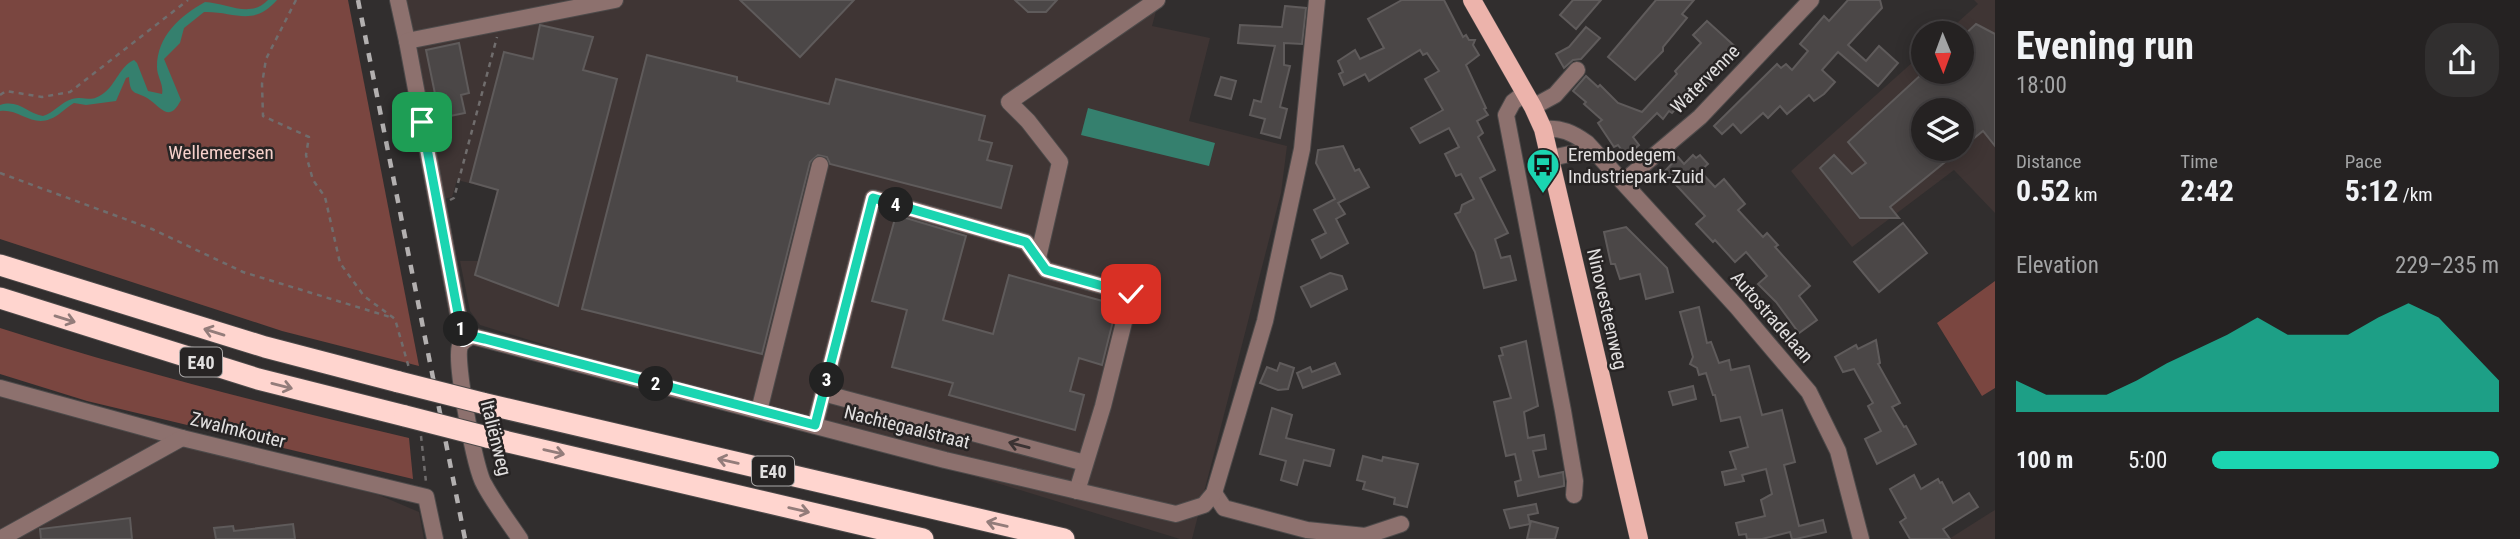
<!DOCTYPE html>
<html lang="en">
<head>
<meta charset="utf-8">
<style>
	body { margin:0; font-family:"Roboto Condensed",sans-serif; background:#312f2f; color:#f1f3f6; height:100vh; display:flex; flex-direction:column; font-size:26px; white-space:nowrap }
	* { box-sizing:border-box; margin:0 }
	p { font-size:23px; color:#a3a4a5 }
	.icon { flex:none; width:38px; height:38px; fill:none; stroke:currentColor; stroke-width:2; stroke-linecap:round; stroke-linejoin:round }
	.map { position:relative; flex:1; overflow:hidden }
	.sheet { display:flex; flex-direction:column; background:#252222; width:525px }
	.sheet>* { flex:none }
	.needle { width:46px; rotate:179deg }
	.buttons { position:absolute; left:1911px; top:21px; display:grid; gap:14px }
	.buttons a { display:grid; place-items:center; width:63px; height:63px; border-radius:50%; background:#252222; box-shadow:0 4px 18px #0003,0 0 0 2px #423f40; font-size:35px }
	.pin { position:absolute; display:grid; place-items:center; width:60px; height:60px; color:#fff; margin:-30px; border-radius:14px; box-shadow:0 4px 10px #0006 }
	.km { position:absolute; width:35px; height:35px; margin:-18px; border-radius:50%; background:#222; color:#fff; font-size:19px; line-height:35px; text-align:center }
	.round { display:grid; place-items:center; flex:none; width:74px; height:74px; border-radius:28px; background:#312f2f }
	.head { display:flex; align-items:center; justify-content:space-between; height:119px; padding:0 21px }
	h1 { font-size:38px; font-weight:700; line-height:52px }
	.figures { display:grid; grid-template-columns:repeat(3,1fr); gap:10px; height:119px; padding:7px 21px }
	.figures div { display:grid; align-content:center }
	.figures b { font-size:30px; font-weight:700 }
	.figures small { font-size:19px; font-weight:400 }
	.figures p { font-size:19px }
	.chart { height:196px; padding:14px 21px }
	.chart p { display:flex; justify-content:space-between }
	.chart svg { width:100%; height:126px; margin-top:7px; fill:#1bd5b1; opacity:.7 }
	ul { padding:0 21px; list-style:none; font-size:23px }
	li { display:grid; grid-template-columns:112px 84px 1fr; align-items:center; height:52px }
	li i { height:18px; border-radius:9px; background:#1bd5b1 }
	main { display:flex; flex:1; min-height:0 }
	.map>svg:first-child { display:block }
	.built { fill:#3f3534; fill-rule:evenodd }
	.green { fill:#7a4640 }
	.water { fill:#35806e }
	.building { fill:#4b4747; stroke:#5f5b5b; stroke-width:2 }
	.lines { fill:none; stroke-linecap:round; stroke-linejoin:round }
	.minor-casing { stroke:#4d4a4a; stroke-width:18 }
	.major-casing { stroke:#4d4a4a; stroke-width:19 }
	.highway-casing { stroke:#4d4a4a; stroke-width:23 }
	.path { stroke:#706d6d; stroke-width:2.5; stroke-dasharray:5 5; stroke-linecap:butt }
	.minor { stroke:#8d716e; stroke-width:16 }
	.major { stroke:#ecb3ab; stroke-width:18 }
	.highway { stroke:#ffd5cf; stroke-width:21 }
	.rail { stroke:#b3b0b0; stroke-width:4.5; stroke-dasharray:9 9; stroke-linecap:butt }
	.highway-bridge-casing { stroke:#4d4a4a; stroke-width:23; stroke-linecap:butt }
	.highway-bridge { stroke:#ffd5cf; stroke-width:21 }
	.oneway { stroke:#937c7a }
	.oneway2 { stroke:#3b3333 }
	.route-casing { stroke:#fff; stroke-width:14 }
	.route { stroke:#1bd5b1; stroke-width:9 }
	.labels { text-anchor:middle; dominant-baseline:central; stroke-width:5; stroke-linejoin:round; paint-order:stroke }
	.shield { fill:#272424; stroke:#aaa8a8; stroke-width:2 }
	.shield-label { font-size:18px; font-weight:bold; fill:#e2e0e0 }
	.street-label { font-size:19px; fill:#e2e0e0; stroke:#272424 }
	.park-label { font-size:19px; fill:#f6d0ca; stroke:#272424 }
	.poi-label { font-size:19px; fill:#e2e0e0; stroke:#272424; text-anchor:start }
</style>
</head>
<body>
<main>
<div class="map">
<svg width="1995" height="539" viewBox="0 0 1995 539">
	<rect width="100%" height="100%" fill="#312e2e"/>
	<!-- built -->
	<g class="built">
		<polygon points="406,0 1159,0 1152,26 1210,38 1189,121 1287,146 1281,193 1192,539 1180,539 480,325 470,311 460,261 479,261 497,190 457,180 452,197 444,199"/>
		<path d="M1974 0H1995V213L1954 170 1852 247 1791 171 1923 53V72H1962V33H1946L1978 4ZM1923 110H1962V149H1923Z"/>
		<polygon points="0,395 379,495 419,512 424,539 0,539"/>
		<polygon points="1995,510 1995,539 1949,539 1990,513"/>
	</g>
	<!-- green -->
	<g class="green">
		<polygon points="0,0 348,0 419,366 282,331 0,239"/>
		<polygon points="1995,281 1995,388 1982,396 1937,323"/>
		<path d="M0 328C135 371 271 406 409 438L413 479 87 401 0 374Z"/>
	</g>
	<!-- water -->
	<g class="water">
		<path d="M268 0H277C252 28 235 11 204 12L184 28 180 43 164 59 181 100C170 121 164 111 150 100 137 90 130 98 129 77L126 78 116 101 86 105 74 103C65 108 59 116 50 119 32 127 18 108 0 111V105C19 99 26 113 43 116 54 113 61 102 72 99 86 95 90 104 104 93 116 84 120 66 134 60L137 63 148 91 162 94C164 84 157 77 157 67 157 36 180 16 205 2 227 3 250 19 268 0Z"/>
		<polygon points="1088,108 1215,143 1209,166 1081,135"/>
	</g>
	<!-- building -->
	<g class="building">
		<polygon points="740,0 854,0 800,57"/>
		<polygon points="1015,0 1057,0 1046,12 1028,12"/>
		<polygon points="1402,0 1444,0 1463,37 1466,35 1469,40 1475,40 1473,45 1479,55 1466,65 1486,108 1484,109 1488,115 1477,121 1483,133 1478,137 1495,170 1480,178 1508,233 1495,239 1501,258 1510,256 1516,280 1484,288 1475,252 1455,214 1460,212 1462,205 1474,199 1461,174 1456,176 1445,154 1459,147 1449,128 1420,143 1411,128 1443,110 1425,79 1439,71 1427,53 1423,55 1420,50 1369,81 1365,74 1344,85 1339,74 1343,72 1338,61 1355,50 1360,59 1384,48 1368,19"/>
		<polygon points="1573,0 1601,0 1576,29 1560,15"/>
		<polygon points="1656,0 1694,0 1682,14 1687,18 1663,47 1663,51 1635,80 1608,57"/>
		<polygon points="1848,0 1880,0 1882,8 1848,45 1866,61 1879,46 1898,63 1878,86 1838,52 1822,70 1835,82 1824,94 1814,101 1809,95 1787,114 1780,106 1768,118 1763,113 1741,133 1733,124 1722,134 1714,126 1777,64 1781,68 1786,64 1792,70 1808,51 1800,44 1824,16 1829,21"/>
		<polygon points="1285,6 1306,8 1302,44 1284,43 1284,65 1290,66 1280,107 1287,109 1280,138 1261,133 1265,119 1250,115 1254,100 1261,102 1275,46 1238,43 1240,25 1282,27"/>
		<polygon points="1707,21 1739,50 1703,89 1697,84 1672,113 1669,111 1663,119 1657,113 1633,137 1639,145 1626,156 1618,145 1614,147 1598,123 1602,120 1584,104 1586,102 1573,91 1586,76 1598,87 1600,85 1618,103 1642,112 1677,74 1675,71 1701,43 1693,35"/>
		<polygon points="1976,24 1995,34 1995,146 1983,131 1962,148 1962,110 1923,110 1923,149 1961,149 1890,207 1899,218 1860,218 1820,168 1834,155 1852,174 1866,163 1848,142 1924,72 1962,72 1962,37"/>
		<polygon points="540,25 593,37 583,70 617,79 558,306 475,275 498,190 470,182 504,52 533,59"/>
		<polygon points="1586,27 1600,38 1581,59 1573,60 1564,68 1556,54 1569,47"/>
		<polygon points="459,43 469,93 461,95 465,113 440,118 426,50"/>
		<polygon points="647,55 737,77 737,81 829,104 836,79 985,116 979,140 992,143 987,160 1012,166 1001,208 830,164 827,157 818,155 810,162 762,354 582,309"/>
		<polygon points="1221,77 1236,81 1231,99 1215,95"/>
		<polygon points="1343,146 1355,171 1359,169 1369,187 1338,203 1345,214 1336,219 1348,243 1321,258 1312,240 1326,233 1314,210 1335,199 1316,163 1318,150"/>
		<polygon points="1693,155 1696,158 1700,155 1708,164 1700,171 1715,187 1724,179 1745,204 1738,210 1763,237 1767,233 1778,245 1775,247 1810,286 1799,296 1817,320 1799,333 1776,302 1758,284 1767,276 1746,252 1735,262 1715,240 1713,242 1696,224 1705,216 1664,172 1678,157 1684,164"/>
		<polygon points="896,215 966,236 943,320 993,334 1009,275 1117,305 1102,365 1079,358 1070,391 1084,395 1075,430 949,395 953,383 892,367 907,310 872,301"/>
		<polygon points="1903,223 1927,253 1879,292 1854,262"/>
		<polygon points="1626,227 1667,268 1673,292 1646,299 1640,274 1620,279 1615,264 1611,264 1604,232"/>
		<polygon points="1330,273 1342,276 1347,289 1311,307 1301,287"/>
		<polygon points="1699,307 1707,343 1711,342 1719,363 1729,360 1731,370 1749,366 1762,415 1782,410 1795,462 1784,465 1799,526 1823,520 1826,532 1796,539 1792,539 1790,532 1762,539 1747,539 1746,534 1739,535 1736,523 1765,516 1761,500 1772,494 1766,469 1742,475 1744,481 1725,485 1722,472 1736,469 1730,452 1748,447 1740,417 1721,421 1715,395 1713,395 1706,373 1699,375 1697,368 1690,364 1693,357 1680,312"/>
		<polygon points="1876,340 1880,363 1878,364 1900,403 1892,407 1904,427 1906,426 1916,444 1877,464 1865,439 1881,431 1868,406 1873,403 1854,369 1843,372 1835,357 1856,345 1858,349"/>
		<polygon points="1526,341 1538,406 1524,412 1528,438 1544,435 1546,449 1533,451 1539,477 1563,472 1564,482 1564,486 1518,496 1515,482 1521,480 1515,454 1506,456 1494,402 1511,398 1499,356 1503,355 1501,348"/>
		<polygon points="1280,363 1294,368 1288,389 1278,390 1260,383 1267,367 1277,371"/>
		<polygon points="1335,363 1340,374 1303,388 1297,373 1310,367 1312,372"/>
		<polygon points="1693,386 1696,399 1673,405 1669,392"/>
		<polygon points="1272,408 1292,415 1286,438 1334,450 1330,466 1304,460 1297,485 1281,480 1286,461 1260,454"/>
		<polygon points="1363,456 1382,461 1383,457 1418,464 1407,507 1394,504 1395,498 1363,489 1365,482 1357,480"/>
		<polygon points="1914,475 1921,489 1938,479 1940,483 1942,482 1953,503 1969,493 1978,507 1943,529 1950,539 1910,539 1900,522 1906,518 1890,489"/>
		<polygon points="1536,504 1538,513 1528,515 1530,524 1510,528 1504,510"/>
		<polygon points="130,518 132,539 41,539 40,529"/>
		<polygon points="1531,521 1558,528 1555,539 1527,539"/>
		<polygon points="293,524 295,539 216,539 214,528 233,526 234,531"/>
	</g>
	<g class="lines">
		<defs>
			<g id="minor">
				<polyline points="398,0 407,41"/>
				<polyline points="1525,93 1513,102 1506,115 1563,411 1575,481 1574,495"/>
				<polyline points="1533,107 1555,95 1577,70"/>
				<path d="M1543 129C1561 127 1573 133 1587 143L1737 307 1809 392 1838 451 1861 539"/>
				<polyline points="1551,158 1579,152 1596,155"/>
				<polyline points="1623,182 1700,117 1811,0"/>
				<polyline points="1038,258 1060,162 1028,121 1009,102 1157,0"/>
				<polyline points="463,340 407,41 615,0"/>
				<polyline points="0,388 182,438 426,497 435,539"/>
				<polyline points="823,393 1085,463"/>
				<polyline points="759,411 820,165"/>
				<polyline points="815,425 873,198 1026,242 1046,270 1131,294 1103,406 1077,491"/>
				<polyline points="1214,493 1224,508 1307,530 1365,536 1401,524"/>
				<polyline points="0,539 182,438"/>
				<path d="M520 539C508 521 494 503 484 484 475 469 454 360 460 346 463 340 467 339 472 336L945 460 1176 514 1204 505 1214 493 1265 321 1302 149 1317 0"/>
			</g>
			<polyline id="major" points="1472,0 1533,107 1543,129 1639,539"/>
			<g id="highway">
				<polyline points="0,265 265,347 399,382"/>
				<polyline points="0,298 258,379 405,416"/>
				<polyline points="482,403 1064,539"/>
				<polyline points="487,437 923,539"/>
			</g>
		</defs>
		<!-- minor casing -->
		<use href="#minor" class="minor-casing"/>
		<!-- major casing -->
		<use href="#major" class="major-casing"/>
		<!-- highway casing -->
		<use href="#highway" class="highway-casing"/>
		<!-- path -->
		<g class="path">
			<polyline points="296,0 266,59 262,84 263,116 309,137 306,155 313,180 325,197 340,263 364,296 395,319 409,368"/>
			<polyline points="0,95 6,91 42,97 70,92 188,0"/>
			<polyline points="0,173 152,229 243,272 390,317"/>
			<polyline points="450,200 454,198 497,37"/>
			<polyline points="421,436 426,482"/>
		</g>
		<!-- minor -->
		<use href="#minor" class="minor"/>
		<!-- major -->
		<use href="#major" class="major"/>
		<!-- highway -->
		<use href="#highway" class="highway"/>
		<!-- rail -->
		<polyline class="rail" points="358,0 465,539"/>
		<defs>
			<g id="highway-bridge">
				<polyline points="399,382 482,403"/>
				<polyline points="405,416 487,437"/>
			</g>
		</defs>
		<!-- highway-bridge casing -->
		<use href="#highway-bridge" class="highway-bridge-casing"/>
		<!-- highway-bridge -->
		<use href="#highway-bridge" class="highway-bridge"/>
	</g>
	<!-- one-way arrows -->
	<defs><path id="oneway-shaft" d="M-6 0H5M1.5-3L5.5 0L1.5 3" fill="none" stroke-width="1.6" stroke-linecap="round" stroke-linejoin="round" transform="scale(1.75)"/></defs>
	<g class="oneway">
		<use href="#oneway-shaft" transform="translate(65 319) rotate(17)"/>
		<use href="#oneway-shaft" transform="translate(214 332) rotate(-163)"/>
		<use href="#oneway-shaft" transform="translate(282 386) rotate(14)"/>
		<use href="#oneway-shaft" transform="translate(554 452) rotate(13)"/>
		<use href="#oneway-shaft" transform="translate(728 461) rotate(-167)"/>
		<use href="#oneway-shaft" transform="translate(799 510) rotate(13)"/>
		<use href="#oneway-shaft" transform="translate(997 524) rotate(-167)"/>
	</g>
	<use class="oneway2" href="#oneway-shaft" transform="translate(1019 445) rotate(-165)"/>
	<g class="lines">
		<defs>
			<polyline id="route" points="422,122 463,340 472,336 485,339 815,425 873,198 1026,242 1046,270 1131,294"/>
		</defs>
		<!-- route casing -->
		<use href="#route" class="route-casing"/>
		<!-- route -->
		<use href="#route" class="route"/>
	</g>
	<!-- icons -->
	<defs>
		<symbol id="bus-pin" viewBox="-11 -11 22 30"><path d="M0 17L-7.5 6A9.5 9.5 0 1 1 7.5 6Z" fill="#1bd5b1" stroke="#272424"/><path d="M-5-6H5V4H4V6H2V4H-2V6H-4V4H-5ZM-3.5-4V0h7V-4ZM-3.5 1.2v1.5H-2V1.2ZM2 1.2v1.5H3.5V1.2Z" fill="#111"/></symbol>
	</defs>
	<g fill-rule="evenodd">
		<use href="#bus-pin" x="1524" y="146" width="38" height="52"/>
	</g>
	<g class="labels">
		<!-- shield labels -->
		<g class="shield">
			<rect x="180" y="347.5" width="42" height="29" rx="5"/>
			<rect x="752" y="456.5" width="42" height="29" rx="5"/>
		</g>
		<g class="shield-label">
			<text x="201" y="362">E40</text>
			<text x="773" y="471">E40</text>
		</g>
		<!-- street labels -->
		<g class="street-label">
			<text transform="translate(1705 79) rotate(-45)">Watervenne</text>
			<text transform="translate(1607 309) rotate(77)">Ninovesteenweg</text>
			<text transform="translate(1772 317) rotate(49)">Autostradelaan</text>
			<text transform="translate(907 427) rotate(14)">Nachtegaalstraat</text>
			<text transform="translate(238 430) rotate(14)">Zwalmkouter</text>
			<text transform="translate(496 438) rotate(76)">Italiënweg</text>
		</g>
		<!-- park labels -->
		<g class="park-label">
			<text x="221" y="152">Wellemeersen</text>
		</g>
		<!-- poi labels -->
		<g class="poi-label">
			<text x="1568" y="154">Erembodegem<tspan x="1568" dy="22">Industriepark-Zuid</tspan></text>
		</g>
	</g>
</svg>
<div class="buttons">
<a><svg class="needle" viewBox="-14 -14 28 28"><path d="M0-13l5 13h-10z" fill="#e53935"/><path d="M0 13l5-13h-10z" fill="#a3a4a5"/></svg></a>
<a><svg class="icon" aria-label="layers" viewBox="0 0 24 24"><path d="M12 4l9 5-9 5-9-5zM3 14l9 5 9-5"/></svg></a>
</div>
<div class="pin" style="left:422px;top:122px;background:#1e9e55"><svg class="icon" aria-label="arrive" viewBox="0 0 24 24"><path d="M6 21V4h12l-3 4 3 4H6"/></svg></div>
<div class="pin" style="left:1131px;top:294px;background:#d93025"><svg class="icon" aria-label="check" viewBox="0 0 24 24"><path d="M5 12l5 5 9-10"/></svg></div>
<b class="km" style="left:461px;top:329px">1</b>
<b class="km" style="left:656px;top:384px">2</b>
<b class="km" style="left:827px;top:380px">3</b>
<b class="km" style="left:896px;top:205px">4</b>
</div>
<section class="sheet">
<div class="head"><div><h1>Evening run</h1><p>18:00</p></div><a class="round"><svg class="icon" aria-label="share" viewBox="0 0 24 24"><path d="M12 15V3M7 8l5-5 5 5M5 13v7h14v-7"/></svg></a></div>
<div class="figures">
<div><p>Distance</p><b>0.52<small> km</small></b></div>
<div><p>Time</p><b>2:42</b></div>
<div><p>Pace</p><b>5:12<small> /km</small></b></div>
</div>
<div class="chart"><p><span>Elevation</span>229–235 m</p>
<svg viewBox="0 0 160 44" preserveAspectRatio="none"><path d="M0 44V33L10 38L20 38L30 38L40 33L50 27L60 22L70 17L80 11L90 17L100 17L110 17L120 11L130 6L140 11L150 22L160 33V44z"/></svg>
</div>
<ul>
<li><b>100 m</b>5:00<i style="width:100%"></i></li>
</ul>
</section>
</main>
</body>
</html>
